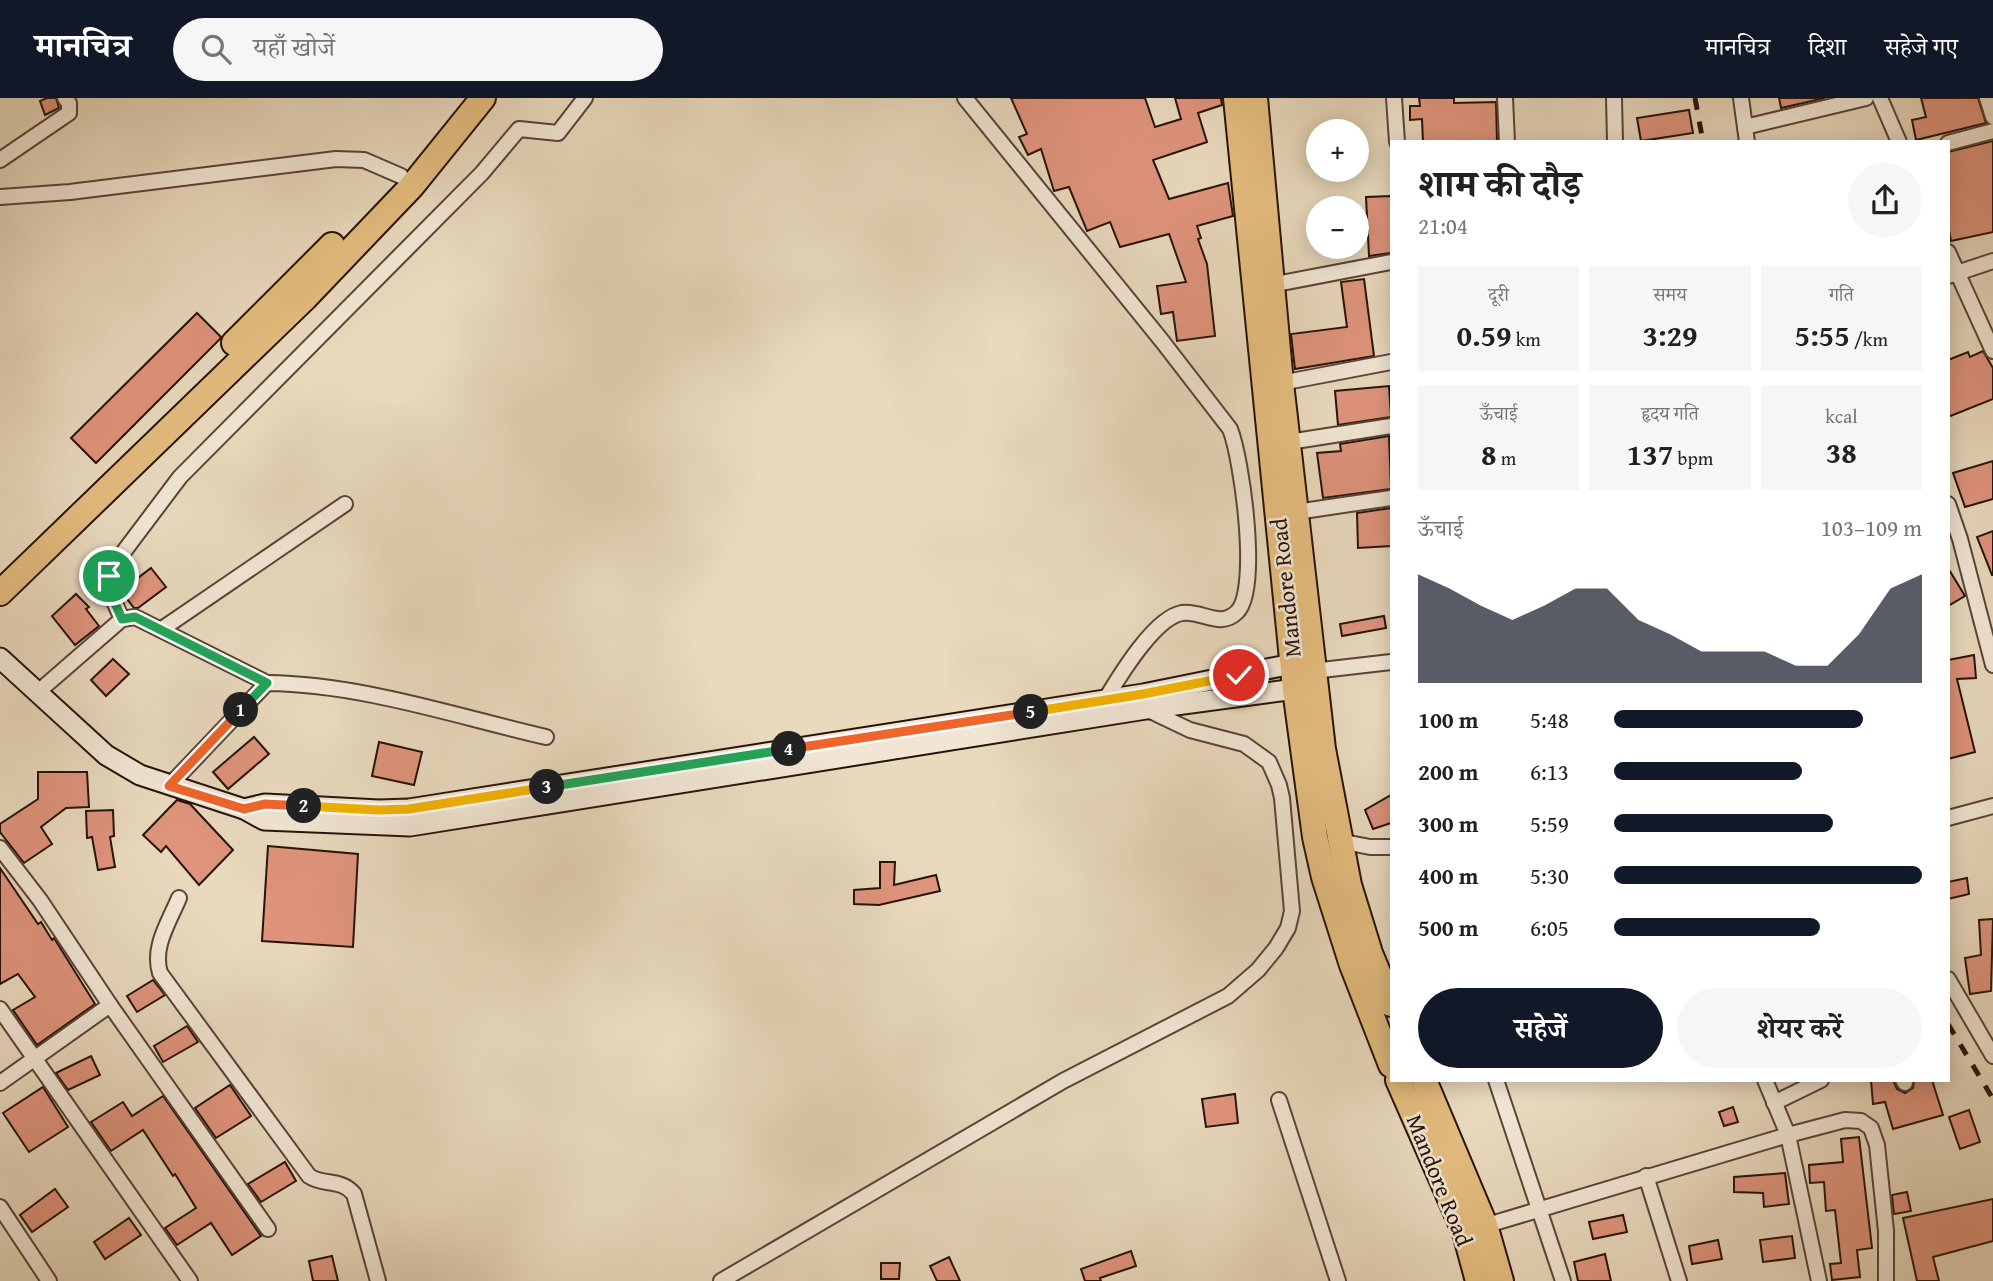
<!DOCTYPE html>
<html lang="hi">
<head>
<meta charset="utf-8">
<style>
	body { margin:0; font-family:"Gentium Book Plus","Noto Serif Devanagari",serif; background:#f6f6f6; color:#202124; height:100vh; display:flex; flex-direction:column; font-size:26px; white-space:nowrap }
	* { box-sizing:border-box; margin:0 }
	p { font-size:23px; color:#757577 }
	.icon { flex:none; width:38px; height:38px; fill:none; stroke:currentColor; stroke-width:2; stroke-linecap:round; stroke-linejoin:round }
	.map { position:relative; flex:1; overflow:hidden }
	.details { position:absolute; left:1390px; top:42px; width:560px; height:942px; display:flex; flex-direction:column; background:#fff; border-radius:0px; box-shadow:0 4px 18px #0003 }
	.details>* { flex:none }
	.buttons { position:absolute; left:1306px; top:21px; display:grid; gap:14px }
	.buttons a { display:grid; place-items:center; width:63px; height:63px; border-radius:50%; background:#fff; box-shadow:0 4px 18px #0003; font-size:35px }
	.pin { position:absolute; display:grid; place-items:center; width:60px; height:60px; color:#fff; margin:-30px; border:4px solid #fff; border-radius:50%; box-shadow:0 2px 7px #0007 }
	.km { position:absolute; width:35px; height:35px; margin:-18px; border-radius:50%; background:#222; color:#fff; font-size:19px; line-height:35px; text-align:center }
	.round { display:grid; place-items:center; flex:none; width:74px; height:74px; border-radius:37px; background:#f6f6f6 }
	.head { display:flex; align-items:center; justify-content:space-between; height:119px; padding:0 28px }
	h1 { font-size:38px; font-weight:700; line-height:52px }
	.metrics { display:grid; grid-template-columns:repeat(3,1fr); gap:10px; height:119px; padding:7px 28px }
	.metrics div { display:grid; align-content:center; border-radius:0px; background:#f6f6f6; text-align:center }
	.metrics b { font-size:30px; font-weight:700 }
	.metrics small { font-size:19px; font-weight:400 }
	.metrics p { font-size:19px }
	.chart { height:196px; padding:14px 28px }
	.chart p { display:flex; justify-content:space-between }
	.chart svg { width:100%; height:126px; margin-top:7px; fill:#111827; opacity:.7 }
	.button { display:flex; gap:14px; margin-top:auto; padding:14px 28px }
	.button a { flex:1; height:80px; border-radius:42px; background:#111827; color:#fff; font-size:28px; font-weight:700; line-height:80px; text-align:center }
	.button a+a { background:#f6f6f6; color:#202124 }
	ul { padding:0 28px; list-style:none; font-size:23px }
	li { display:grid; grid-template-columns:112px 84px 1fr; align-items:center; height:52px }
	li i { height:18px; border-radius:9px; background:#111827 }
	header { display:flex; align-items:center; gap:42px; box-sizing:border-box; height:98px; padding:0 35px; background:#111827; color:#fff }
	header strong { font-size:33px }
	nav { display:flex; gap:38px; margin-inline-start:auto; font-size:24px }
	.search { width:490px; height:63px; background:#f6f6f6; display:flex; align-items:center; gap:18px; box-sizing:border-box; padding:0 24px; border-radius:38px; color:#757577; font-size:26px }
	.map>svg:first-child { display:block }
	.building { fill:#df947c; stroke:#271209; stroke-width:2 }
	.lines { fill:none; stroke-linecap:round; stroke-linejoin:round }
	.street-casing { stroke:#584436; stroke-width:18 }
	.secondary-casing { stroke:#271209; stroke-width:23 }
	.highway-casing { stroke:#271209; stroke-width:28 }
	.street { stroke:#f1e6d4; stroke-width:14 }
	.secondary { stroke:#f1e6d4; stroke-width:19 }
	.highway { stroke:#e4bc7e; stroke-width:24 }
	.rail { stroke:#271209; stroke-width:5; stroke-dasharray:12 12; stroke-linecap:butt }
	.split-1-casing { stroke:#fff; stroke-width:14 }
	.split-2-casing { stroke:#fff; stroke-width:14 }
	.split-3-casing { stroke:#fff; stroke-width:14 }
	.split-4-casing { stroke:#fff; stroke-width:14 }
	.split-5-casing { stroke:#fff; stroke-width:14 }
	.split-6-casing { stroke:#fff; stroke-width:14 }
	.split-1 { stroke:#22a559; stroke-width:9 }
	.split-2 { stroke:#f0652b; stroke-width:9 }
	.split-3 { stroke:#f5b400; stroke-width:9 }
	.split-4 { stroke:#22a559; stroke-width:9 }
	.split-5 { stroke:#f0652b; stroke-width:9 }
	.split-6 { stroke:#f5b400; stroke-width:9 }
	.labels { text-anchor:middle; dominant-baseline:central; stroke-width:5; stroke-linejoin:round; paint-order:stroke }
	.street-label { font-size:23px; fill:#271209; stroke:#f1e6d4 }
</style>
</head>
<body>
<header>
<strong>मानचित्र</strong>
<div class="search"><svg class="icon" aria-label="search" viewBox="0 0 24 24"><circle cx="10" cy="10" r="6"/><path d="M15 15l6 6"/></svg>यहाँ खोजें</div>
<nav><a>मानचित्र</a><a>दिशा</a><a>सहेजे गए</a></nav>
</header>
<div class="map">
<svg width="1993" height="1183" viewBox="0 0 1993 1183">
	<rect width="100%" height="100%" fill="#e9d9bd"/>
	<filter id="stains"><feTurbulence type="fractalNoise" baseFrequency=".00286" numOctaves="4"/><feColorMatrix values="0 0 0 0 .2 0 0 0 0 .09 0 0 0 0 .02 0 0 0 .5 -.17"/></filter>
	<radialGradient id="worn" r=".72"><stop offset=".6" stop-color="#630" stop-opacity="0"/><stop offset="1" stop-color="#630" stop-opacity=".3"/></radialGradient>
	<!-- building -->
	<g class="building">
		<polygon points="47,0 56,0 59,10 45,17 40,3"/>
		<polygon points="1011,0 1145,0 1155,29 1181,21 1175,0 1221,0 1222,7 1198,15 1207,44 1153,62 1169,101 1228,85 1233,118 1197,128 1201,140 1198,141 1207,166 1215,238 1177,243 1173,214 1161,216 1157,188 1186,184 1169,136 1120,149 1110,124 1087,133 1069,89 1054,93 1041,51 1028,57 1019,39 1027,36"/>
		<polygon points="1419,0 1454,0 1454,5 1496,4 1497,44 1423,44 1422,21 1410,22 1410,8 1420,8"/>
		<polygon points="1779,0 1825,0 1781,10"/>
		<polygon points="1921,0 1978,0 1986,25 1916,42 1912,22 1926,19"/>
		<polygon points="1689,12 1693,35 1641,43 1637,20"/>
		<polygon points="1993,43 1993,134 1951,143 1948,128 1948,54"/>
		<polygon points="1391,98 1391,155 1369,158 1366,99"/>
		<polygon points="1364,181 1374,258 1295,271 1291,236 1347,229 1341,184"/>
		<polygon points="197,215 221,239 220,241 96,365 71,340"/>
		<polygon points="1983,253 1993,270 1993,301 1948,319 1948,262 1968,254 1970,259"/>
		<polygon points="1389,288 1391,319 1338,327 1335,293"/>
		<polygon points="1389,338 1391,391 1323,400 1317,355 1341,353 1340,346"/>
		<polygon points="1993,363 1993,401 1965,409 1953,375"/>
		<polygon points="1391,410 1391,448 1358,450 1357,415"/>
		<polygon points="1993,433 1993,477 1992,477 1977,439"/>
		<polygon points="151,470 166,489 138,510 134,510 121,493"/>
		<polygon points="1948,470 1965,498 1948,508"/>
		<polygon points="76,496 89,509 86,511 99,528 75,547 52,518"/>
		<polygon points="1384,518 1386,530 1342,538 1340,526"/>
		<polygon points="1974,557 1976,580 1957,581 1975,654 1948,661 1948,562"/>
		<polygon points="113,561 129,576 106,598 91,582"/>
		<polygon points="254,639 269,656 228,691 213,674"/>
		<polygon points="379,644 422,654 414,687 372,678"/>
		<polygon points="38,674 87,674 89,709 66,710 41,729 52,746 24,765 0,734 0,726 38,701"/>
		<polygon points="1391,697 1391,725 1373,731 1365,712"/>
		<polygon points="177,702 190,706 233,752 199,787 166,748 161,754 143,737"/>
		<polygon points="113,712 114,738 110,739 115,769 98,772 92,739 87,740 86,713"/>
		<polygon points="268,748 358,756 353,849 262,843"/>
		<polygon points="880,764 895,764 894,787 936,777 940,793 879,807 854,806 854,792 880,790"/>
		<polygon points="0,770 38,826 41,824 52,842 54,840 95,906 37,947 13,912 35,899 18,876 0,886"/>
		<polygon points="1967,780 1969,796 1948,801 1948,784"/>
		<polygon points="1993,821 1991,893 1970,896 1965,860 1981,857 1979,822"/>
		<polygon points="153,882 165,897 137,914 127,898"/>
		<polygon points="187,928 198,944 163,964 154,948"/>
		<polygon points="91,958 100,977 68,992 56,975"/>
		<polygon points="1871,982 1893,982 1897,991 1905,995 1913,990 1914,982 1932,982 1943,1017 1893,1031 1885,1004 1873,1006"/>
		<polygon points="230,987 251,1018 216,1040 195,1010"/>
		<polygon points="43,989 68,1029 29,1054 3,1015"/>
		<polygon points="1235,996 1238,1025 1206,1029 1202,1001"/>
		<polygon points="163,998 261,1138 232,1157 211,1125 177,1147 165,1130 196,1110 175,1076 173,1078 143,1032 111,1053 91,1024 123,1004 132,1018"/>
		<polygon points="1733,1009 1738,1024 1724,1028 1719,1014"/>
		<polygon points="1969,1012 1980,1044 1960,1051 1949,1019"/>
		<polygon points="1859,1039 1872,1150 1857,1152 1860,1179 1832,1182 1830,1166 1841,1165 1835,1112 1826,1113 1824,1084 1810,1085 1809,1067 1843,1064 1841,1041"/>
		<polygon points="285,1064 296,1083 261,1104 248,1086"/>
		<polygon points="1785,1075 1789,1106 1764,1109 1763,1095 1734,1094 1734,1079"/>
		<polygon points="55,1091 68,1109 32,1134 20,1117"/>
		<polygon points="1907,1094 1911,1113 1894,1116 1892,1097"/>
		<polygon points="1993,1101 1993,1143 1933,1159 1939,1183 1917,1183 1903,1120"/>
		<polygon points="1623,1117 1627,1134 1593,1141 1589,1124"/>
		<polygon points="129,1120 141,1137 105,1161 94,1144"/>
		<polygon points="1792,1138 1795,1160 1763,1164 1760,1142"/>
		<polygon points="1718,1142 1722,1161 1692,1166 1689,1148"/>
		<polygon points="1131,1153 1136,1168 1100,1180 1101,1183 1085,1183 1081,1171"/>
		<polygon points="1605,1156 1611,1183 1578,1183 1574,1164"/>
		<polygon points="332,1158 338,1183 313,1183 309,1163"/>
		<polygon points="949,1159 960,1183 937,1183 930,1168"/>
		<polygon points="881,1165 900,1165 899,1181 881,1181"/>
	</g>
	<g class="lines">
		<defs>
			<g id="street">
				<path d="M965 0 1162 243 1230 331C1242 361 1260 492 1237 514 1220 531 1202 512 1182 515 1154 520 1119 579 1105 602"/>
				<polyline points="1394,0 1397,44"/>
				<polyline points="1505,0 1507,44"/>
				<polyline points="1614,0 1615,44"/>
				<polyline points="1741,0 1747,44"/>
				<polyline points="1880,0 1899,44"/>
				<polyline points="1987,0 1993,19"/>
				<polyline points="1745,29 1866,0"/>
				<polyline points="1948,45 1993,33"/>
				<polyline points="0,62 69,15 69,5 65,0"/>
				<polyline points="0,99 70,94 336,61 364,62 401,78"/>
				<polyline points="1948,154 1993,253"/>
				<polyline points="1948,178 1993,163"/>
				<polyline points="1266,188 1391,164"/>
				<polyline points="1281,285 1391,264"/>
				<polyline points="1289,344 1391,328"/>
				<polyline points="1948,406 1960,441 1993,567"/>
				<polyline points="1296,414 1391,400"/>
				<path d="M122 521C113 500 104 490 113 468L180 379 482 75 519 31 558 35 585 0"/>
				<polyline points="162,531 345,406"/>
				<polyline points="1313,573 1391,564"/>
				<polyline points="38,594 122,521 135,519 267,585"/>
				<path d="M169 688 267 585C361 586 455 618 546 639"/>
				<polyline points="1948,720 1993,708"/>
				<polyline points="1339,743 1370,749 1391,749"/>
				<polyline points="0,750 40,802 110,907"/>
				<path d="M179 800C169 824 152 849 160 875L309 1078C323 1088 341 1080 354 1096L378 1183"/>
				<polyline points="1948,881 1993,958"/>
				<polyline points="0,911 190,1183"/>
				<polyline points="1496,982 1563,1183"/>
				<polyline points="1765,982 1788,1037 1819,1183"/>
				<polyline points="1903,982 1905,985"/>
				<polyline points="0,985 110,907 268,1131"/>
				<polyline points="1279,1002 1338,1183"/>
				<polyline points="1774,1005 1821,982"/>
				<polyline points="1646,1078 1679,1183"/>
				<polyline points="0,1109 49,1183"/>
				<polyline points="1481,1129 1788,1037 1845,1022 1861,1023 1871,1030 1877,1047 1886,1133 1886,1183"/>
				<polyline points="721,1183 1063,983 1228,898 1258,872 1276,850 1288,830 1292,813 1282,700 1279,687 1269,664 1244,646 1190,632 1146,611"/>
			</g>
			<g id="secondary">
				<polyline points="0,560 106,657 140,677 244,711 264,722 410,728 1146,611 1295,591"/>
				<polyline points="244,711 265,706 379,712 409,711 1143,596 1292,566"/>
			</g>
			<g id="highway">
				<polyline points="1236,0 1295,591 1315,739 1324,779 1352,867 1391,967"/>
				<polyline points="1255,0 1281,285 1323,651 1349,787 1370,855 1391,906"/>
				<polyline points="234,245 332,147"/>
				<polyline points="0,495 305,200 412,88 483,0"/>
				<polyline points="1398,982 1465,1135 1478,1183"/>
				<polyline points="1424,982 1485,1127 1501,1183"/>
			</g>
		</defs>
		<!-- street casing -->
		<use href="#street" class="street-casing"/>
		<!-- secondary casing -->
		<use href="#secondary" class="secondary-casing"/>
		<!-- highway casing -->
		<use href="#highway" class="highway-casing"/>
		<!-- street -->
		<use href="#street" class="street"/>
		<!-- secondary -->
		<use href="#secondary" class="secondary"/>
		<!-- highway -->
		<use href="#highway" class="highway"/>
		<!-- rail -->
		<g class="rail">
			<polyline points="1695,0 1703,44"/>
			<polyline points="1948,926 1993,1001"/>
		</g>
	</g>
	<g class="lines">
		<defs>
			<polyline id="split-1" points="109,478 107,487 122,521 135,519 267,585 241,612"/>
			<polyline id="split-2" points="241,612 169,688 244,711 265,706 304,708"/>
			<polyline id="split-3" points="304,708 379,712 409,711 547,689"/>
			<polyline id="split-4" points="547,689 789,651"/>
			<polyline id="split-5" points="789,651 1031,614"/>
			<polyline id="split-6" points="1031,614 1143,596 1239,577"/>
		</defs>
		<!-- split-1 casing -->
		<use href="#split-1" class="split-1-casing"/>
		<!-- split-2 casing -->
		<use href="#split-2" class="split-2-casing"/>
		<!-- split-3 casing -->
		<use href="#split-3" class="split-3-casing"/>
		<!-- split-4 casing -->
		<use href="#split-4" class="split-4-casing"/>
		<!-- split-5 casing -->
		<use href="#split-5" class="split-5-casing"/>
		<!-- split-6 casing -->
		<use href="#split-6" class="split-6-casing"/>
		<!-- split-1 -->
		<use href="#split-1" class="split-1"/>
		<!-- split-2 -->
		<use href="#split-2" class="split-2"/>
		<!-- split-3 -->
		<use href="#split-3" class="split-3"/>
		<!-- split-4 -->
		<use href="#split-4" class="split-4"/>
		<!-- split-5 -->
		<use href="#split-5" class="split-5"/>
		<!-- split-6 -->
		<use href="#split-6" class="split-6"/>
	</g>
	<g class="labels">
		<!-- street labels -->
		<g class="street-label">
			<text transform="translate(1285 490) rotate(-96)">Mandore Road</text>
			<text transform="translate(1440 1082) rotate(68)">Mandore Road</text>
		</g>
	</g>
	<rect width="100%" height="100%" filter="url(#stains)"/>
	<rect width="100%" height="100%" fill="url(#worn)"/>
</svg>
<div class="buttons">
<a>+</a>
<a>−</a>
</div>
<div class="pin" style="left:109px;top:478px;background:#1e9e55"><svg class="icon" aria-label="arrive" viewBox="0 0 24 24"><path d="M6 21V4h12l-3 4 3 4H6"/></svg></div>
<div class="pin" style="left:1239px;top:577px;background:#d93025"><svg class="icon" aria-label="check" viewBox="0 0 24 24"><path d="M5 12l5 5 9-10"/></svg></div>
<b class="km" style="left:241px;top:612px">1</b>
<b class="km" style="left:304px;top:708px">2</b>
<b class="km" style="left:547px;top:689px">3</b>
<b class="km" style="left:789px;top:651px">4</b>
<b class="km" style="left:1031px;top:614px">5</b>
<section class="details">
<div class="head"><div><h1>शाम की दौड़</h1><p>21:04</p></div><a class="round"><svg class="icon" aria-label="share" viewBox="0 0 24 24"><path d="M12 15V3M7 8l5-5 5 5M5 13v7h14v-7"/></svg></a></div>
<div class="metrics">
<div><p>दूरी</p><b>0.59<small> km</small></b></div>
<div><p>समय</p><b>3:29</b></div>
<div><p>गति</p><b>5:55<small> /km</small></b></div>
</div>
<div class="metrics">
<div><p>ऊँचाई</p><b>8<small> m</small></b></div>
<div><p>हृदय गति</p><b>137<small> bpm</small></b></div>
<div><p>kcal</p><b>38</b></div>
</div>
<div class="chart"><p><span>ऊँचाई</span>103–109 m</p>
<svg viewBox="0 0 160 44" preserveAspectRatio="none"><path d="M0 44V6L10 11L20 17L30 22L40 17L50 11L60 11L70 22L80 27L90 33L100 33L110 33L120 38L130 38L140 27L150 11L160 6V44z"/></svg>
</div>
<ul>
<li><b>100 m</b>5:48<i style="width:81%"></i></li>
<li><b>200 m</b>6:13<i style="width:61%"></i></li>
<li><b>300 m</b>5:59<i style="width:71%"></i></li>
<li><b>400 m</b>5:30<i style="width:100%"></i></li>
<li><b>500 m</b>6:05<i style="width:67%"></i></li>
</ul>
<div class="button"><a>सहेजें</a><a>शेयर करें</a></div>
</section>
</div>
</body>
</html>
